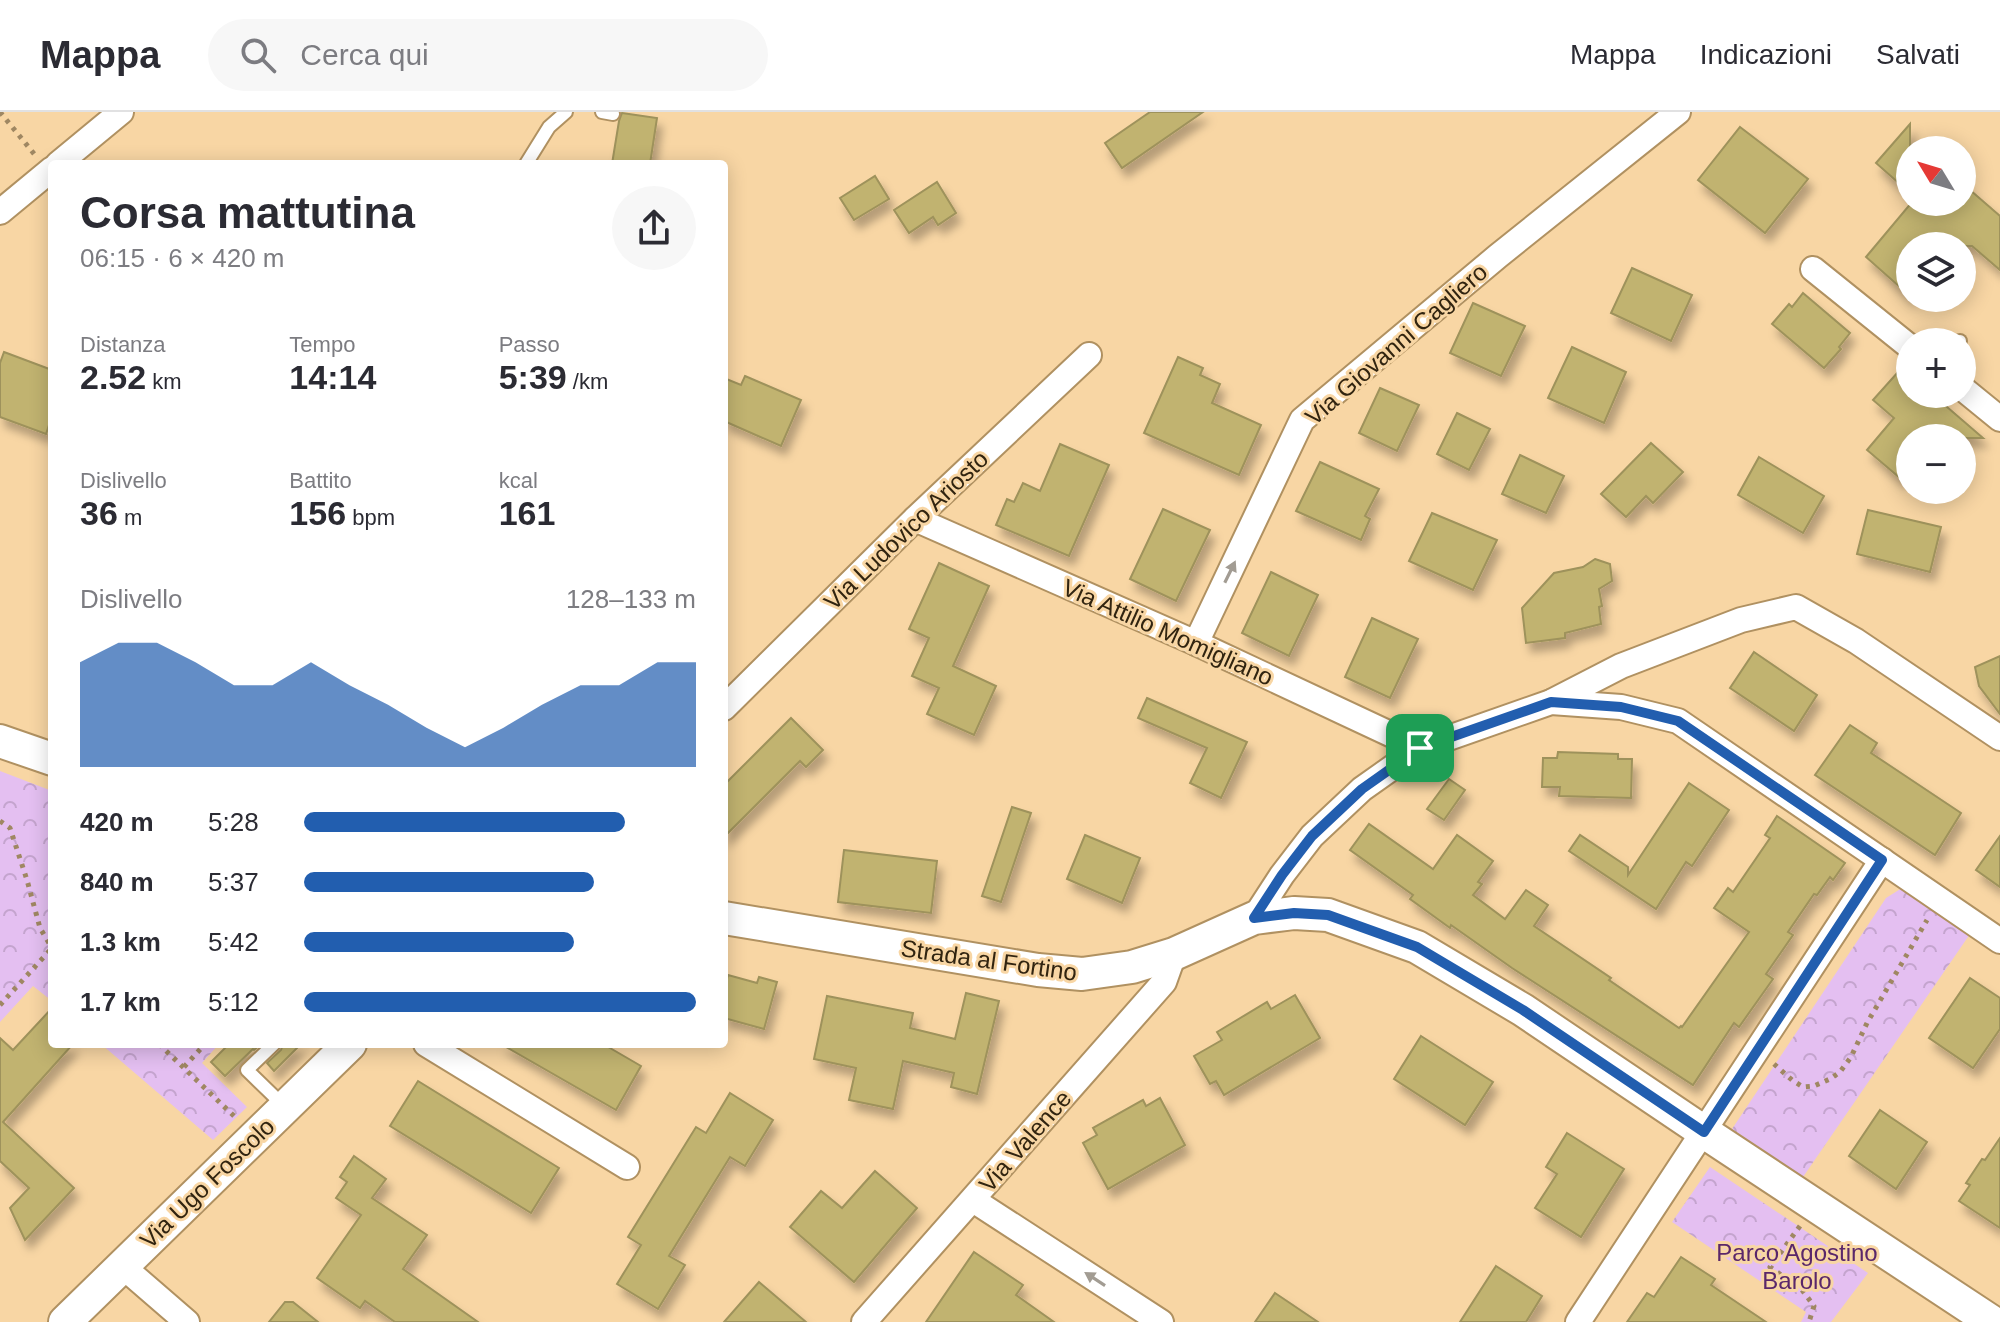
<!DOCTYPE html>
<html lang="it">
<head>
<meta charset="utf-8">
<style>
	body { margin:0; font-family:Arial,sans-serif; background:#f7f7f7; color:#2b2b33; height:100vh; display:flex; flex-direction:column; font-size:30px; white-space:nowrap }
	* { box-sizing:border-box; margin:0 }
	p { font-size:26px; color:#7c7c81 }
	.icon { flex:none; width:44px; height:44px; fill:none; stroke:currentColor; stroke-width:2; stroke-linecap:round; stroke-linejoin:round }
	.map { position:relative; flex:1; overflow:hidden }
	.sheet { position:absolute; left:48px; top:48px; width:680px; height:888px; display:flex; flex-direction:column; background:#fff; border-radius:8px; box-shadow:0 4px 20px #0003 }
	.sheet>* { flex:none }
	.needle { width:52px; rotate:308deg }
	.controls { position:absolute; left:1896px; top:24px; display:grid; gap:16px }
	.controls a { display:grid; place-items:center; width:80px; height:80px; border-radius:50%; background:#fff; box-shadow:0 4px 20px #0003; font-size:40px }
	.pin { position:absolute; display:grid; place-items:center; width:68px; height:68px; color:#fff; margin:-34px; border-radius:16px; box-shadow:0 4px 12px #0006 }
	.round { display:grid; place-items:center; flex:none; width:84px; height:84px; border-radius:42px; background:#f7f7f7 }
	.overview { display:flex; align-items:center; justify-content:space-between; height:136px; padding:0 32px }
	h1 { font-size:44px; font-weight:700; line-height:60px }
	.metrics { display:grid; grid-template-columns:repeat(3,1fr); gap:12px; height:136px; padding:8px 32px }
	.metrics div { display:grid; align-content:center }
	.metrics b { font-size:34px; font-weight:700 }
	.metrics small { font-size:22px; font-weight:400 }
	.metrics p { font-size:22px }
	.chart { height:224px; padding:16px 32px }
	.chart p { display:flex; justify-content:space-between }
	.chart svg { width:100%; height:144px; margin-top:8px; fill:#225eaf; opacity:.7 }
	ul { padding:0 32px; list-style:none; font-size:26px }
	li { display:grid; grid-template-columns:128px 96px 1fr; align-items:center; height:60px }
	li i { height:20px; border-radius:10px; background:#225eaf }
	header { display:flex; align-items:center; gap:48px; box-sizing:border-box; height:112px; padding:0 40px; background:#fff; border-bottom:2px solid #e1e1e2 }
	header strong { font-size:38px }
	nav { display:flex; gap:44px; margin-inline-start:auto; font-size:28px }
	.search { width:560px; height:72px; background:#f7f7f7; display:flex; align-items:center; gap:20px; box-sizing:border-box; padding:0 28px; border-radius:44px; color:#7c7c81; font-size:30px }
	.map>svg:first-child { display:block }
	.park { fill:url(#park-crowns) }
	.building { fill:#c1b36f; stroke:#9e925b; stroke-width:2; filter:url(#shadow) }
	.lines { fill:none; stroke-linecap:round; stroke-linejoin:round }
	.service-casing { stroke:#b09161; stroke-width:16 }
	.minor-casing { stroke:#b09161; stroke-width:28 }
	.tertiary-casing { stroke:#b09161; stroke-width:36 }
	.path { stroke:#9f8762; stroke-width:5; stroke-dasharray:4 6; stroke-linecap:butt }
	.service { stroke:#fff; stroke-width:12 }
	.minor { stroke:#fff; stroke-width:24 }
	.tertiary { stroke:#fff; stroke-width:32 }
	.oneway { fill:#a29c93 }
	.route-casing { stroke:#fff; stroke-width:16 }
	.route { stroke:#225eaf; stroke-width:10 }
	.labels { text-anchor:middle; dominant-baseline:central; stroke-width:6; stroke-linejoin:round; paint-order:stroke }
	.street-label { font-size:24px; fill:#312410; stroke:#f8d6a4 }
	.park-label { font-size:24px; fill:#5a276a; stroke:#f8d6a4 }
</style>
</head>
<body>
<header>
<strong>Mappa</strong>
<div class="search"><svg class="icon" aria-label="search" viewBox="0 0 24 24"><circle cx="10" cy="10" r="6"/><path d="M15 15l6 6"/></svg>Cerca qui</div>
<nav><a>Mappa</a><a>Indicazioni</a><a>Salvati</a></nav>
</header>
<div class="map">
<svg width="2000" height="1210" viewBox="0 0 2000 1210">
	<defs>
		<pattern id="park-crowns" width="20" height="18" patternUnits="userSpaceOnUse" patternTransform="scale(2)"><rect width="20" height="18" fill="#e4bff1"/><path d="M2 6a3 3 0 1 1 6 0M12 15a3 3 0 1 1 6 0" fill="none" stroke="#c4a4ce"/></pattern>
		<filter id="shadow"><feDropShadow dx="5" dy="9" stdDeviation="4" flood-color="#0004"/></filter>
	</defs>
	<rect width="100%" height="100%" fill="#f8d6a4"/>
	<!-- park -->
	<g class="park">
		<polygon points="0,659 52,679 52,889 33,874 0,910"/>
		<polygon points="1902,776 1970,822 1803,1065 1732,1017 1886,786"/>
		<polygon points="101,932 219,932 202,951 247,995 213,1028"/>
		<polygon points="1710,1055 1868,1161 1831,1210 1801,1210 1806,1200 1672,1110"/>
	</g>
	<!-- building -->
	<g class="building">
		<polygon points="1150,0 1203,0 1122,56 1105,31"/>
		<polygon points="622,1 657,6 650,52 612,52 619,9"/>
		<polygon points="1910,12 1910,81 1876,51"/>
		<polygon points="1740,15 1808,67 1765,121 1698,68"/>
		<polygon points="875,64 889,87 854,108 840,86"/>
		<polygon points="937,70 956,101 938,113 933,105 909,121 894,98"/>
		<polygon points="1962,71 2000,104 2000,158 1972,134 1910,134 1910,184 1866,145 1912,90 1962,90"/>
		<polygon points="1632,156 1692,183 1671,229 1611,201"/>
		<polygon points="1803,181 1850,221 1839,235 1841,237 1824,256 1772,212 1789,192 1792,195"/>
		<polygon points="1473,191 1525,214 1501,264 1450,241"/>
		<polygon points="1572,235 1626,260 1604,311 1548,286"/>
		<polygon points="4,240 52,258 52,304 46,322 0,305 0,251"/>
		<polygon points="1178,245 1203,256 1200,263 1220,272 1212,291 1261,313 1239,363 1144,321"/>
		<polygon points="1907,250 1910,250 1910,282 1932,282 1983,326 1910,326 1910,354 1900,366 1867,338 1894,306 1873,288"/>
		<polygon points="745,264 801,288 781,334 724,309 724,266 741,273"/>
		<polygon points="1380,276 1419,293 1397,339 1359,321"/>
		<polygon points="1457,301 1490,317 1469,358 1437,342"/>
		<polygon points="1651,331 1683,360 1653,391 1646,384 1626,405 1601,382"/>
		<polygon points="1060,332 1109,353 1069,444 996,413 1007,387 1014,390 1023,371 1040,379"/>
		<polygon points="1520,343 1564,364 1546,401 1502,382"/>
		<polygon points="1759,345 1824,384 1803,421 1738,383"/>
		<polygon points="1320,350 1379,377 1365,404 1370,407 1361,428 1296,399"/>
		<polygon points="1163,397 1210,418 1176,489 1130,467"/>
		<polygon points="1868,398 1941,415 1930,460 1857,442"/>
		<polygon points="1432,401 1497,428 1473,478 1409,449"/>
		<polygon points="1595,447 1610,452 1612,469 1599,477 1602,494 1599,495 1601,512 1565,521 1565,526 1526,531 1522,496 1554,461 1583,455"/>
		<polygon points="939,451 989,474 953,554 996,574 974,623 927,602 939,576 912,564 929,526 909,517"/>
		<polygon points="1271,460 1318,483 1289,544 1242,521"/>
		<polygon points="1372,506 1418,527 1390,586 1345,565"/>
		<polygon points="1754,540 1817,583 1794,619 1730,576"/>
		<polygon points="2000,544 2000,602 1979,574 1975,555"/>
		<polygon points="1147,586 1247,630 1221,686 1190,671 1207,636 1138,606"/>
		<polygon points="791,606 823,638 806,655 800,649 724,725 724,673"/>
		<polygon points="1850,613 1877,631 1871,641 1961,701 1935,743 1815,663"/>
		<polygon points="1558,640 1618,642 1618,647 1632,647 1631,686 1559,684 1560,675 1542,675 1543,646 1557,646"/>
		<polygon points="1449,667 1465,678 1444,708 1427,697"/>
		<polygon points="1689,671 1729,698 1692,754 1686,750 1656,797 1569,739 1580,723 1628,755 1628,763"/>
		<polygon points="1012,695 1031,701 1001,790 982,784"/>
		<polygon points="1777,704 1845,751 1833,768 1830,765 1817,783 1814,782 1788,820 1793,823 1766,862 1773,867 1739,915 1734,911 1693,973 1512,856 1451,813 1450,816 1410,787 1413,783 1350,738 1369,712 1433,757 1457,723 1493,749 1478,770 1482,772 1473,783 1505,807 1526,778 1548,793 1534,814 1611,866 1609,868 1679,916 1681,914 1682,915 1749,820 1714,796 1728,776 1733,780 1770,726 1765,723"/>
		<polygon points="1085,723 1140,746 1122,791 1067,767"/>
		<polygon points="2000,724 2000,775 1976,758"/>
		<polygon points="844,738 937,749 931,801 838,790"/>
		<polygon points="728,863 757,871 759,865 777,870 764,917 724,906 724,878"/>
		<polygon points="1970,866 2000,886 2000,917 1973,956 1929,926"/>
		<polygon points="966,881 999,889 977,982 951,975 954,961 903,949 893,997 849,988 856,956 814,947 827,884 913,901 910,916 955,927"/>
		<polygon points="1295,883 1320,926 1224,983 1216,969 1210,972 1194,944 1222,928 1217,920 1267,890 1271,897"/>
		<polygon points="52,896 52,932 73,932 3,1010 74,1076 25,1128 10,1096 29,1076 0,1049 0,926 13,938"/>
		<polygon points="1421,924 1493,970 1465,1013 1394,967"/>
		<polygon points="229,932 261,932 254,938 253,937 225,964 211,950"/>
		<polygon points="283,932 301,932 274,959 267,951 281,938"/>
		<polygon points="501,932 603,932 641,954 616,998"/>
		<polygon points="418,969 559,1056 531,1101 390,1014"/>
		<polygon points="730,981 773,1008 745,1054 730,1045 669,1144 685,1153 658,1197 617,1172 641,1133 628,1125 696,1015 706,1021"/>
		<polygon points="1160,986 1185,1033 1108,1077 1083,1031 1097,1023 1093,1016 1143,988 1146,994"/>
		<polygon points="1880,998 1927,1030 1896,1077 1849,1044"/>
		<polygon points="1567,1021 1624,1057 1581,1125 1535,1096 1557,1062 1546,1055"/>
		<polygon points="2000,1026 2000,1116 1959,1089 1970,1073 1966,1071 1982,1047 1985,1048"/>
		<polygon points="354,1044 386,1067 372,1086 427,1123 403,1157 478,1210 395,1210 365,1189 360,1196 317,1166 361,1103 336,1086 347,1070 340,1065"/>
		<polygon points="875,1059 917,1096 854,1170 790,1115 821,1079 842,1096"/>
		<polygon points="974,1140 1023,1173 1016,1183 1054,1210 926,1210"/>
		<polygon points="1681,1145 1715,1167 1711,1173 1766,1210 1627,1210 1647,1181 1654,1185"/>
		<polygon points="1496,1154 1542,1184 1526,1210 1460,1210"/>
		<polygon points="759,1170 806,1210 724,1210"/>
		<polygon points="1275,1181 1318,1210 1255,1210"/>
		<polygon points="285,1190 293,1190 318,1210 269,1210"/>
	</g>
	<g class="lines">
		<defs>
			<g id="service">
				<polyline points="602,0 613,2"/>
				<polyline points="526,52 549,15 566,0"/>
				<polyline points="1959,230 1960,229"/>
				<polyline points="274,932 247,958 284,994"/>
			</g>
			<g id="minor">
				<polyline points="58,52 121,0"/>
				<polyline points="0,100 52,57"/>
				<polyline points="1813,157 1910,235"/>
				<polyline points="1962,276 2000,307"/>
				<polyline points="915,407 1196,531 1420,636"/>
				<polyline points="1196,531 1302,308 1498,144 1678,0"/>
				<polyline points="1553,589 1621,554 1741,508 1796,495 1856,529 2000,626"/>
				<polyline points="724,596 915,407 1089,243"/>
				<polyline points="1254,806 1282,763 1312,724 1362,677 1420,636 1551,590 1621,595 1678,609 2000,829"/>
				<polyline points="426,932 627,1055"/>
				<polyline points="973,1088 1161,1210"/>
				<polyline points="121,1153 187,1210"/>
				<polyline points="864,1210 1164,870 1174,842"/>
				<polyline points="1578,1210 1882,748"/>
			</g>
			<g id="tertiary">
				<polyline points="0,629 52,647"/>
				<polyline points="724,806 1038,858 1082,862 1132,855 1174,842 1254,806 1294,801 1328,803 1417,835 1523,898 1704,1020 1992,1210"/>
				<polyline points="65,1210 350,932"/>
			</g>
		</defs>
		<!-- service casing -->
		<use href="#service" class="service-casing"/>
		<!-- minor casing -->
		<use href="#minor" class="minor-casing"/>
		<!-- tertiary casing -->
		<use href="#tertiary" class="tertiary-casing"/>
		<!-- path -->
		<g class="path">
			<polyline points="0,0 35,43"/>
			<polyline points="0,709 10,716 27,768 40,816 52,836"/>
			<polyline points="0,893 52,836"/>
			<polyline points="159,932 236,1006"/>
			<polyline points="1774,952 1792,968 1803,975 1814,974 1830,967 1840,960 1851,945 1867,911 1927,808"/>
			<polyline points="184,955 205,932"/>
			<polyline points="1800,1114 1770,1155 1802,1178 1814,1194 1809,1210"/>
		</g>
		<!-- service -->
		<use href="#service" class="service"/>
		<!-- minor -->
		<use href="#minor" class="minor"/>
		<!-- tertiary -->
		<use href="#tertiary" class="tertiary"/>
	</g>
	<!-- one-way arrows -->
	<defs><path id="oneway-solid" d="M-6-.8H1V-3.2L6.5 0L1 3.2V.8H-6Z" transform="scale(2)"/></defs>
	<g class="oneway">
		<use href="#oneway-solid" transform="translate(1230 460) rotate(-64)"/>
		<use href="#oneway-solid" transform="translate(1095 1167) rotate(-147)"/>
	</g>
	<g class="lines">
		<defs>
			<polygon id="route" points="1551,590 1621,595 1678,609 1882,748 1704,1020 1523,898 1417,835 1328,803 1294,801 1254,806 1282,763 1312,724 1362,677 1420,636"/>
		</defs>
		<!-- route casing -->
		<use href="#route" class="route-casing"/>
		<!-- route -->
		<use href="#route" class="route"/>
	</g>
	<g class="labels">
		<!-- street labels -->
		<g class="street-label">
			<text transform="translate(1396 232) rotate(-41)">Via Giovanni Cagliero</text>
			<text transform="translate(906 418) rotate(-44)">Via Ludovico Ariosto</text>
			<text transform="translate(1168 520) rotate(24)">Via Attilio Momigliano</text>
			<text transform="translate(989 848) rotate(8)">Strada al Fortino</text>
			<text transform="translate(1025 1029) rotate(-49)">Via Valence</text>
			<text transform="translate(207 1071) rotate(-44)">Via Ugo Foscolo</text>
		</g>
		<!-- park labels -->
		<g class="park-label">
			<text x="1797" y="1140">Parco Agostino<tspan x="1797" dy="28">Barolo</tspan></text>
		</g>
	</g>
</svg>
<div class="controls">
<a><svg class="needle" viewBox="-14 -14 28 28"><path d="M0-13l5 13h-10z" fill="#e53935"/><path d="M0 13l5-13h-10z" fill="#7c7c81"/></svg></a>
<a><svg class="icon" aria-label="layers" viewBox="0 0 24 24"><path d="M12 4l9 5-9 5-9-5zM3 14l9 5 9-5"/></svg></a>
<a>+</a>
<a>−</a>
</div>
<div class="pin" style="left:1420px;top:636px;background:#1e9e55"><svg class="icon" aria-label="arrive" viewBox="0 0 24 24"><path d="M6 21V4h12l-3 4 3 4H6"/></svg></div>
<section class="sheet">
<div class="overview"><div><h1>Corsa mattutina</h1><p>06:15 · 6 × 420 m</p></div><a class="round"><svg class="icon" aria-label="share" viewBox="0 0 24 24"><path d="M12 15V3M7 8l5-5 5 5M5 13v7h14v-7"/></svg></a></div>
<div class="metrics">
<div><p>Distanza</p><b>2.52<small> km</small></b></div>
<div><p>Tempo</p><b>14:14</b></div>
<div><p>Passo</p><b>5:39<small> /km</small></b></div>
</div>
<div class="metrics">
<div><p>Dislivello</p><b>36<small> m</small></b></div>
<div><p>Battito</p><b>156<small> bpm</small></b></div>
<div><p>kcal</p><b>161</b></div>
</div>
<div class="chart"><p><span>Dislivello</span>128–133 m</p>
<svg viewBox="0 0 160 44" preserveAspectRatio="none"><path d="M0 44V12L10 6L20 6L30 12L40 19L50 19L60 12L70 19L80 25L90 32L100 38L110 32L120 25L130 19L140 19L150 12L160 12V44z"/></svg>
</div>
<ul>
<li><b>420 m</b>5:28<i style="width:82%"></i></li>
<li><b>840 m</b>5:37<i style="width:74%"></i></li>
<li><b>1.3 km</b>5:42<i style="width:69%"></i></li>
<li><b>1.7 km</b>5:12<i style="width:100%"></i></li>
</ul>
</section>
</div>
</body>
</html>
